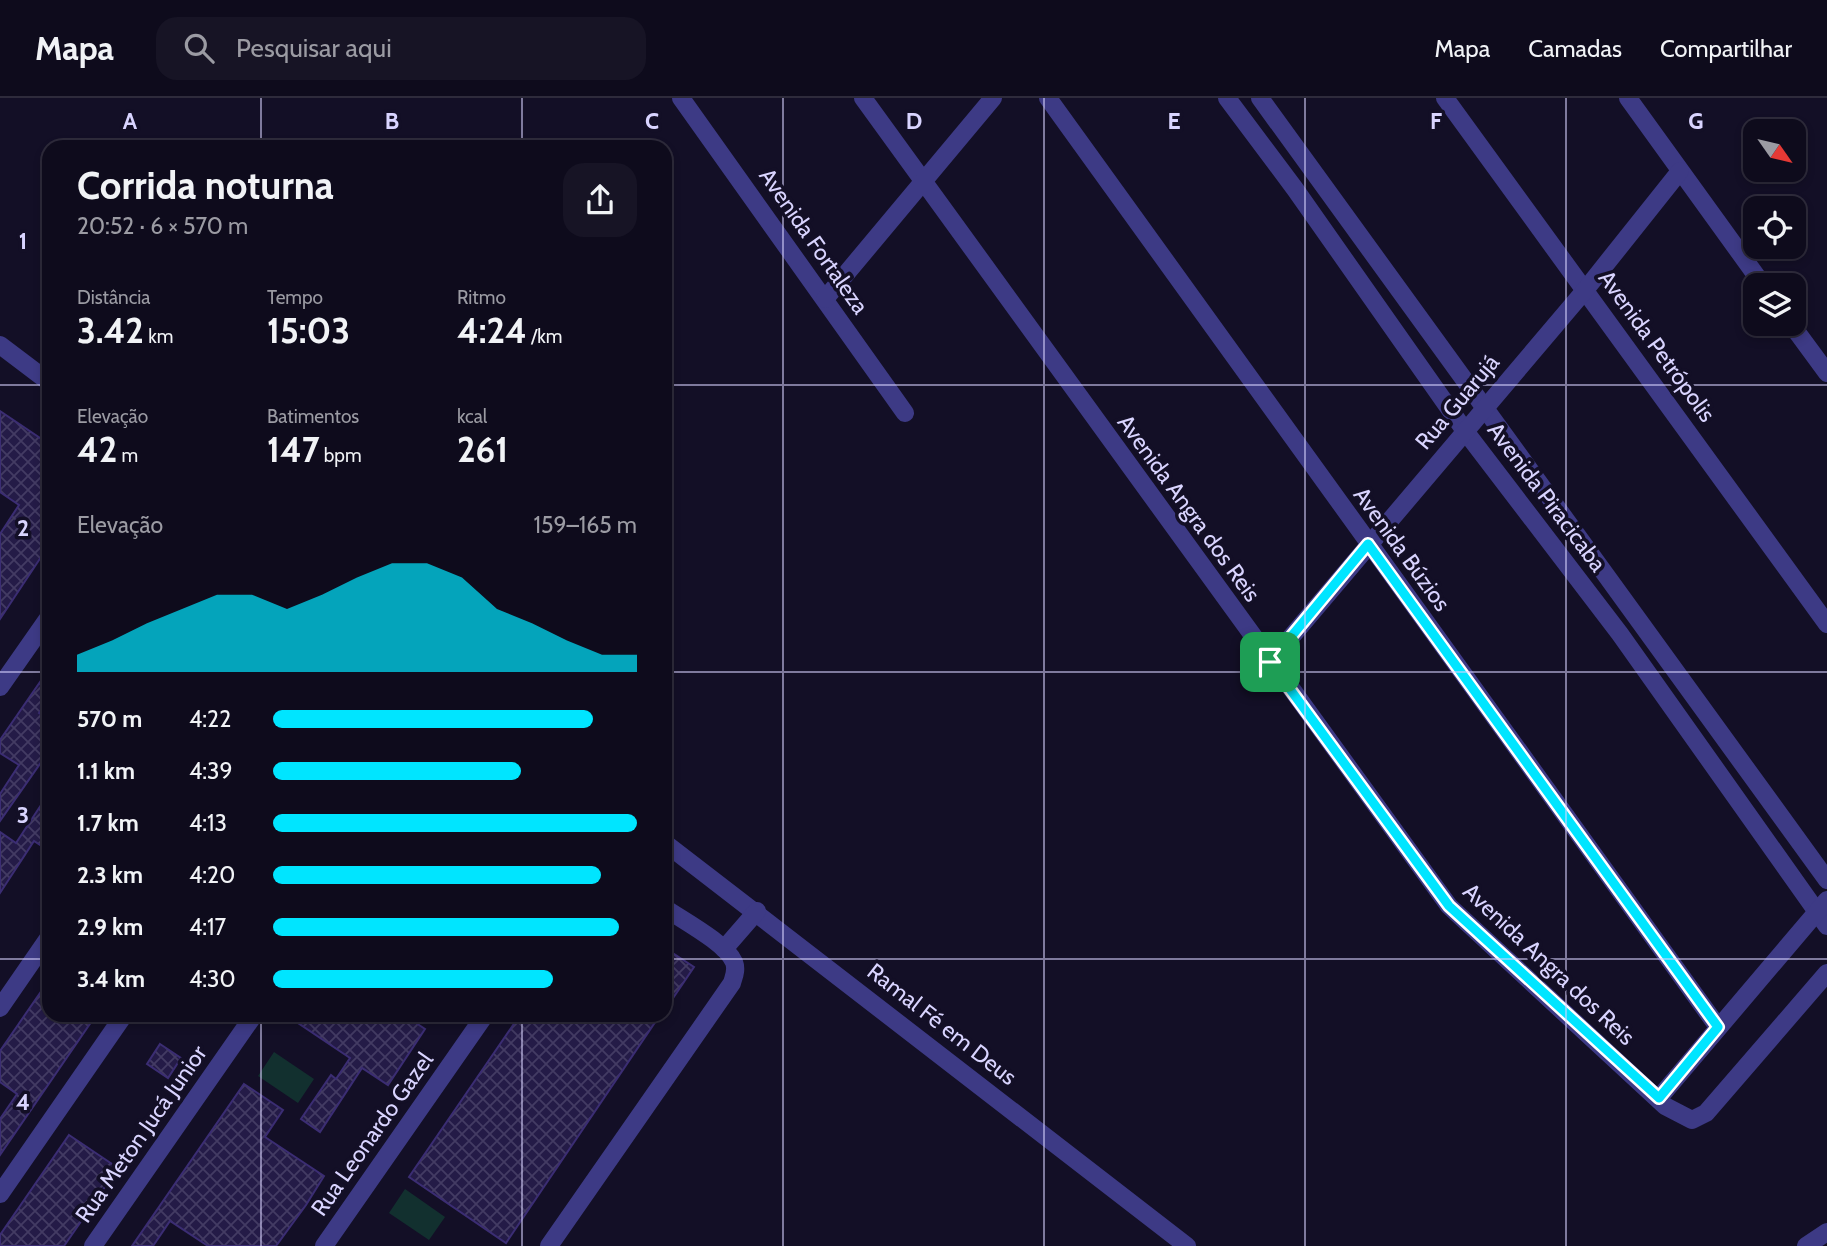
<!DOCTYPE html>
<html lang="pt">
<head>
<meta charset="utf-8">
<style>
	body { margin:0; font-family:Cabin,sans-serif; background:#171425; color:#f1f3f6; height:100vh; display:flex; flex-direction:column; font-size:26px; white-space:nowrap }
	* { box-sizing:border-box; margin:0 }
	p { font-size:23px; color:#9b9ba3 }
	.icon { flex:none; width:38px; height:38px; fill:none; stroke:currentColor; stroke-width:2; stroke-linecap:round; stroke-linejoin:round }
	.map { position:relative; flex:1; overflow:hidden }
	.details { position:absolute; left:42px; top:42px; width:630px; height:882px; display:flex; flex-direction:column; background:#0e0b1c; border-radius:21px; box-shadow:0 4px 10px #0003,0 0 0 2px #2e2b3b }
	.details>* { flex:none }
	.needle { width:46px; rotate:124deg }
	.fabs { position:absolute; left:1743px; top:21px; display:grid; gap:14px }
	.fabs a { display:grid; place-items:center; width:63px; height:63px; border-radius:14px; background:#0e0b1c; box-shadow:0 4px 10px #0003,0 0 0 2px #2e2b3b; font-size:35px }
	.pin { position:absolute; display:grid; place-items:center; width:60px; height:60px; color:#fff; margin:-30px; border-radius:14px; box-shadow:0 4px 10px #0006 }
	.round { display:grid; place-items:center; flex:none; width:74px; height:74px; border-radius:21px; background:#171425 }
	.summary { display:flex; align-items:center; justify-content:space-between; height:119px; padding:0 35px }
	h1 { font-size:38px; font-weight:700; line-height:52px }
	.figures { display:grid; grid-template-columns:repeat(3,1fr); gap:10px; height:119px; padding:7px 35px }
	.figures div { display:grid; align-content:center }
	.figures b { font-size:35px; font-weight:700 }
	.figures small { font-size:19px; font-weight:400 }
	.figures p { font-size:19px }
	.chart { height:196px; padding:14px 35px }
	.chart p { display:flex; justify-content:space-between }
	.chart svg { width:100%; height:126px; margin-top:7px; fill:#00e5ff; opacity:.7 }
	ul { padding:0 35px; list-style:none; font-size:23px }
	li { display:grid; grid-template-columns:112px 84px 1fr; align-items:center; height:52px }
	li i { height:18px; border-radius:9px; background:#00e5ff }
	header { display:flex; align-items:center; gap:42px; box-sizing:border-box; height:98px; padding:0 35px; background:#0e0b1c; border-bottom:2px solid #2e2b3b }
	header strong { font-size:33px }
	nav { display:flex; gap:38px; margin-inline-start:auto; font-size:24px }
	.search { width:490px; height:63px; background:#171425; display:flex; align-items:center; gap:18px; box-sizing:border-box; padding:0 24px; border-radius:21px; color:#9b9ba3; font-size:26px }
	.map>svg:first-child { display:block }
	.pitch { fill:#12302f }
	.building { fill:url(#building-cross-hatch); stroke:#3b2d73; stroke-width:2 }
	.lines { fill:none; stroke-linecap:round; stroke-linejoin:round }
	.street { stroke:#3d3a85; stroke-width:18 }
	.route-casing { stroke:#fff; stroke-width:14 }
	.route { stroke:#00e5ff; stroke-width:9 }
	.grid { fill:none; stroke:#d9d4ff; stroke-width:2; stroke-opacity:0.55 }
	.labels { text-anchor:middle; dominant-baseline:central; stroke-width:7; stroke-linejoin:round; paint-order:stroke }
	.street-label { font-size:23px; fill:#d9d4ff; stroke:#130f26 }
	.grid-label { font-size:23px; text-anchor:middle; font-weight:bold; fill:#d9d4ff; stroke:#130f26; stroke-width:7; stroke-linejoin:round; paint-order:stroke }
</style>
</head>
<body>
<header>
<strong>Mapa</strong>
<div class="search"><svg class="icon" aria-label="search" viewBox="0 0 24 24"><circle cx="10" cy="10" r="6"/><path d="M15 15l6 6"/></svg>Pesquisar aqui</div>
<nav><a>Mapa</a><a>Camadas</a><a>Compartilhar</a></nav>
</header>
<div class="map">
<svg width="1827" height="1148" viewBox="0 0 1827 1148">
	<defs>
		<pattern id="building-cross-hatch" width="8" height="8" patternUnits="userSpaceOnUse" patternTransform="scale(1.75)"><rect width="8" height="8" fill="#241b47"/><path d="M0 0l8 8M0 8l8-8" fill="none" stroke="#433b63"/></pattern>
	</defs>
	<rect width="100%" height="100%" fill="#130f26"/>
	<!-- pitch -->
	<g class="pitch">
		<polygon points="274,954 314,981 298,1005 258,978"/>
		<polygon points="405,1091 445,1119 429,1142 389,1115"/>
	</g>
	<!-- building -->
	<g class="building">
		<polygon points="0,313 49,346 49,447 0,521 0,436 19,407 0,394"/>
		<polygon points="49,571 49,600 39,615 49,622 49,653 0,723 0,696 19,667 0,655 0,642"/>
		<polygon points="41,707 49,712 49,753 34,743 0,795 0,734 16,745"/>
		<polygon points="665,850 694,869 665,912"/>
		<polygon points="49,882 49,917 96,917 0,1057 0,1021 17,996 0,984 0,953"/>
		<polygon points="286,917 404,917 425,931 388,987 362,970 320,1034 301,1021 331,977 336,981 350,960"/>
		<polygon points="520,917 660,917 506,1145 409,1079"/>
		<polygon points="160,946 181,960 168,980 147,966"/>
		<polygon points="244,986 283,1012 265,1039 324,1078 306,1107 276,1148 208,1148 170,1123 153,1148 132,1148"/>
		<polygon points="69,1037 118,1070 64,1148 0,1148 0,1137"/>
	</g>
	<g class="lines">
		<!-- street -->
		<g class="street">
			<polyline points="681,0 905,315"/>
			<polyline points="863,0 1449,808 1665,1008 1692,1022 1706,1015 1827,875"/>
			<polyline points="1048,0 1718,929"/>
			<polyline points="1227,0 1295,91 1465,333 1620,536 1827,828"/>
			<polyline points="1260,0 1827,782"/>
			<polyline points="1445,0 1827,526"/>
			<polyline points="1628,0 1763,187"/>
			<polyline points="825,201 993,0"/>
			<polyline points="1791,226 1827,275"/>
			<polyline points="0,247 49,284"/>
			<polyline points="1270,564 1586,191 1680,73"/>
			<polyline points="0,589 49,519"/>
			<polyline points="665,745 1187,1148"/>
			<polyline points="724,851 757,813"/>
			<polyline points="0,910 49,839"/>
			<polyline points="1659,1000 1827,802"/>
			<polyline points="0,1096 124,917"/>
			<polyline points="93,1148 254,917"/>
			<polyline points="324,1148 485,917"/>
			<path d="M549 1148 732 885C734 878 737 872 734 864 726 845 682 822 665 810"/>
			<polyline points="1806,1148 1827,1134"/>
		</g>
	</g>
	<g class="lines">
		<defs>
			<polygon id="route" points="1368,446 1718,929 1659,1000 1449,808 1270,564"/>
		</defs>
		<!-- route casing -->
		<use href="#route" class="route-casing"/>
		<!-- route -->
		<use href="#route" class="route"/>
	</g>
	<!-- grid -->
	<path class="grid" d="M261 0V49M522 0V49M783 0V1148M1044 0V1148M1305 0V1148M1566 0V1148M0 287H49M665 287H1827M0 574H49M665 574H1827M0 861H49M665 861H1827M261 917V1148M522 917V1148"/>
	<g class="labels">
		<!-- street labels -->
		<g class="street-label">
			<text transform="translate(814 143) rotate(55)">Avenida Fortaleza</text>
			<text transform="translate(1657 248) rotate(54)">Avenida Petrópolis</text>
			<text transform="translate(1457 304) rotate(-50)">Rua Guarujá</text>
			<text transform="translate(1547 399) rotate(53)">Avenida Piracicaba</text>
			<text transform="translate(1189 410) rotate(54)">Avenida Angra dos Reis</text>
			<text transform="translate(1402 451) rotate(54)">Avenida Búzios</text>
			<text transform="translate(1549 866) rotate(43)">Avenida Angra dos Reis</text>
			<text transform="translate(942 926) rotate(38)">Ramal Fé em Deus</text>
			<text transform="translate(141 1036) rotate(-55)">Rua Meton Jucá Junior</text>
			<text transform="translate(372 1036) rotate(-55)">Rua Leonardo Gazel</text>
		</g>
	</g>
	<g class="grid-label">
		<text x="130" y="31">A</text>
		<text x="392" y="31">B</text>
		<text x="652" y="31">C</text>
		<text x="914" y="31">D</text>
		<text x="1174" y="31">E</text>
		<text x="1436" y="31">F</text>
		<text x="1696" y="31">G</text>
		<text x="23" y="151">1</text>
		<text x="23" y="438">2</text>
		<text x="23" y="725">3</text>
		<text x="23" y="1012">4</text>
	</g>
</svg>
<div class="fabs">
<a><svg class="needle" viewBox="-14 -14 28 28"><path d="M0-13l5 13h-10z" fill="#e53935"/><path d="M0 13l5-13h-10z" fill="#9b9ba3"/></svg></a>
<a><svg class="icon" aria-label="locate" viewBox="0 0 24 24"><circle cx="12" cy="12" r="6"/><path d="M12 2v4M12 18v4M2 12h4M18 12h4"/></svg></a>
<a><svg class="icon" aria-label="layers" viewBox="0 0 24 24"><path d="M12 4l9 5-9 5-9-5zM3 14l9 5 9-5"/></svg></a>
</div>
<div class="pin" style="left:1270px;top:564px;background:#1e9e55"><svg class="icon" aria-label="arrive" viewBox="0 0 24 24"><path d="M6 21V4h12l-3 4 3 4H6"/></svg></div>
<section class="details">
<div class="summary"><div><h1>Corrida noturna</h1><p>20:52 · 6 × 570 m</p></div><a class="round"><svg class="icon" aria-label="share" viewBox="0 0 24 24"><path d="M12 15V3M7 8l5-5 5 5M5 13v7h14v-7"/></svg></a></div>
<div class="figures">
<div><p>Distância</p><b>3.42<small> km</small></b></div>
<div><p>Tempo</p><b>15:03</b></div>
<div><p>Ritmo</p><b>4:24<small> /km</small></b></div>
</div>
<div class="figures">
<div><p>Elevação</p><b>42<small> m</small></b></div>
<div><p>Batimentos</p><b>147<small> bpm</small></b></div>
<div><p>kcal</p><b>261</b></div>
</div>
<div class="chart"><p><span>Elevação</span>159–165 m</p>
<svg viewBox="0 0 160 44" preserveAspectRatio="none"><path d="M0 44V38L10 33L20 27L30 22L40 17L50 17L60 22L70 17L80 11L90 6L100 6L110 11L120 22L130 27L140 33L150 38L160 38V44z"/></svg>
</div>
<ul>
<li><b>570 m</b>4:22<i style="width:88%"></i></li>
<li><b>1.1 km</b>4:39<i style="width:68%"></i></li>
<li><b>1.7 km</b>4:13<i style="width:100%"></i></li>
<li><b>2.3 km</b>4:20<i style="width:90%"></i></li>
<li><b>2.9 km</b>4:17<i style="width:95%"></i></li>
<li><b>3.4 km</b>4:30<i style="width:77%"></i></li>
</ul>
</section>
</div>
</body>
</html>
